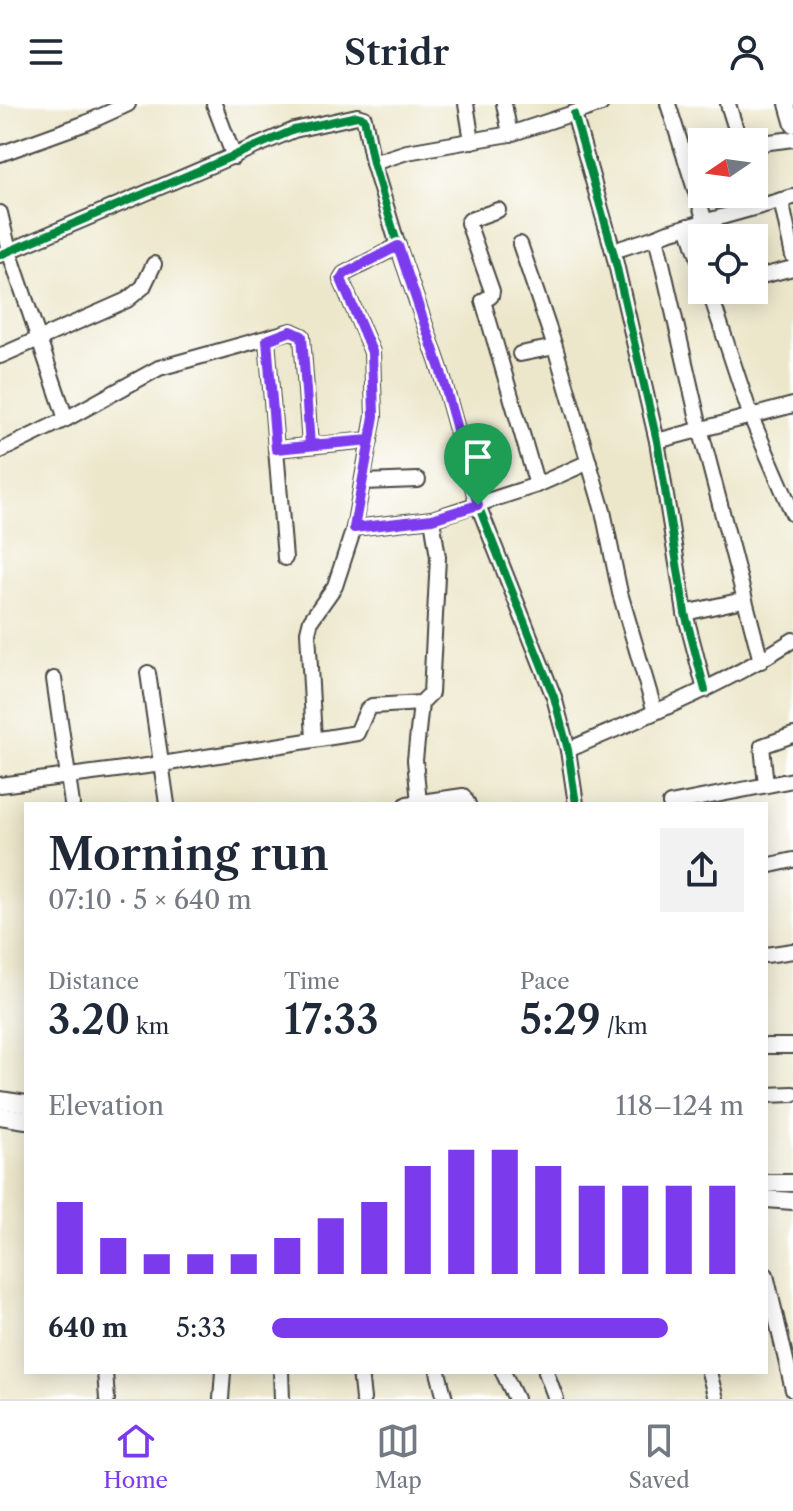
<!DOCTYPE html>
<html lang="en">
<head>
<meta charset="utf-8">
<style>
	body { margin:0; font-family:"Libre Caslon Text",serif; background:#f2f2f3; color:#1f2937; height:100vh; display:flex; flex-direction:column; font-size:30px; white-space:nowrap }
	* { box-sizing:border-box; margin:0 }
	p { font-size:26px; color:#747a83 }
	.icon { flex:none; width:44px; height:44px; fill:none; stroke:currentColor; stroke-width:2; stroke-linecap:round; stroke-linejoin:round }
	.map { position:relative; flex:1; overflow:hidden }
	.details { position:absolute; left:24px; top:698px; width:744px; height:572px; display:flex; flex-direction:column; background:#fff; border-radius:0px; box-shadow:0 4px 20px #0003 }
	.details>* { flex:none }
	.needle { width:52px; rotate:257deg }
	.tools { position:absolute; left:688px; top:24px; display:grid; gap:16px }
	.tools a { display:grid; place-items:center; width:80px; height:80px; border-radius:0px; background:#fff; box-shadow:0 4px 20px #0003; font-size:40px }
	.pin { position:absolute; display:grid; place-items:center; width:68px; height:68px; color:#fff; margin:-82px -34px; border-radius:50% 50% 50% 0; rotate:-45deg; box-shadow:0 0 8px #0007 }
	.pin .icon { rotate:45deg }
	.round { display:grid; place-items:center; flex:none; width:84px; height:84px; border-radius:0px; background:#f2f2f3 }
	.headline { display:flex; align-items:center; justify-content:space-between; height:136px; padding:0 24px }
	h1 { font-size:44px; font-weight:600; line-height:60px }
	.metrics { display:grid; grid-template-columns:repeat(3,1fr); gap:12px; height:136px; padding:8px 24px }
	.metrics div { display:grid; align-content:center }
	.metrics b { font-size:40px; font-weight:600 }
	.metrics small { font-size:22px; font-weight:400 }
	.metrics p { font-size:22px }
	.chart { height:224px; padding:16px 24px }
	.chart p { display:flex; justify-content:space-between }
	.chart svg { width:100%; height:144px; margin-top:8px; stroke:#7c3aed; stroke-width:6 }
	ul { padding:0 24px; list-style:none; font-size:26px }
	li { display:grid; grid-template-columns:128px 96px 1fr; align-items:center; height:60px }
	li i { height:20px; border-radius:10px; background:#7c3aed }
	header { display:flex; justify-content:space-between; align-items:center; height:104px; padding:0 24px; background:#fff; font-size:36px; font-weight:600 }
	.tabs { display:flex; justify-content:space-around; align-items:center; height:112px; border-top:2px solid #e0e1e3; background:#fff; font-size:22px; color:#747a83 }
	.tabs a { display:grid; justify-items:center; gap:4px }
	.tabs .current { color:#7c3aed }
	.map>svg:first-child { display:block }
	.lines { fill:none; stroke-linecap:round; stroke-linejoin:round }
	.minor-casing { stroke:#484743; stroke-width:18 }
	.major-casing { stroke:#484743; stroke-width:20 }
	.minor { stroke:#fff; stroke-width:14 }
	.major { stroke:#fff; stroke-width:16 }
	.cycleway-casing { stroke:#fff; stroke-width:13 }
	.cycleway { stroke:#00873e; stroke-width:8 }
	.route-casing { stroke:#fff; stroke-width:16 }
	.route { stroke:#7c3aed; stroke-width:10 }
</style>
</head>
<body>
<header><svg class="icon" aria-label="menu" viewBox="0 0 24 24"><path d="M4 6h16M4 12h16M4 18h16"/></svg>Stridr<svg class="icon" aria-label="person" viewBox="0 0 24 24"><circle cx="12" cy="8" r="4"/><path d="M4 21q1-7 8-7t8 7"/></svg></header>
<div class="map">
<svg width="793" height="1295" viewBox="0 0 793 1295">
	<rect width="100%" height="100%" fill="#fff"/>
	<filter id="ink" filterUnits="userSpaceOnUse"><feTurbulence type="fractalNoise" baseFrequency=".0125" numOctaves="2"/><feDisplacementMap in="SourceGraphic" scale="16" xChannelSelector="R" yChannelSelector="G"/><feConvolveMatrix kernelMatrix="1 2 1 2 8 2 1 2 1" color-interpolation-filters="sRGB"/></filter>
	<filter id="wash" filterUnits="userSpaceOnUse"><feTurbulence type="fractalNoise" baseFrequency=".006" numOctaves="4" result="noise"/><feDisplacementMap in="SourceGraphic" scale="32" xChannelSelector="R" yChannelSelector="G"/><feGaussianBlur stdDeviation="1.8" result="paint"/><feColorMatrix in="noise" values="0 0 0 0 0 0 0 0 0 0 0 0 0 0 0 0 0 1.4 0 .05"/><feComposite in="paint" operator="in"/></filter>
	<g filter="url(#wash)">
		<rect width="100%" height="100%" fill="#ece7cb"/>
	</g>
	<g filter="url(#ink)">
		<g class="lines">
			<defs>
				<g id="minor">
					<polyline points="214,0 234,53"/>
					<polyline points="466,0 472,37"/>
					<polyline points="504,0 510,30"/>
					<polyline points="668,0 705,117"/>
					<polyline points="728,0 740,38"/>
					<polyline points="787,0 793,21"/>
					<polyline points="574,10 613,147 657,337 685,509 705,586"/>
					<polyline points="754,40 793,35"/>
					<polyline points="0,50 86,19 128,0"/>
					<polyline points="373,59 407,48 510,30 601,0"/>
					<polyline points="754,83 760,102"/>
					<polyline points="781,96 793,152"/>
					<polyline points="498,106 470,116 468,119 492,187 491,192 483,197 537,381"/>
					<polyline points="0,109 9,147 66,315"/>
					<polyline points="688,122 702,165"/>
					<polyline points="520,140 555,243 603,407 620,489 655,608"/>
					<polyline points="613,147 656,133"/>
					<polyline points="0,151 294,26 357,12 364,14 373,59 398,142 441,268 478,401 554,593 568,646 576,700"/>
					<polyline points="754,174 793,164"/>
					<polyline points="709,186 751,313 793,410"/>
					<polyline points="267,236 285,454"/>
					<polyline points="520,250 555,243"/>
					<polyline points="0,252 127,196 143,183 154,160"/>
					<polyline points="657,337 793,301"/>
					<polyline points="276,345 370,336"/>
					<polyline points="0,347 66,315 159,264 291,227 302,232 310,341"/>
					<polyline points="363,378 418,376"/>
					<polyline points="354,424 432,415 537,381 589,358"/>
					<polyline points="685,509 743,496"/>
					<polyline points="761,557 700,324 656,133 668,128 793,93"/>
					<polyline points="148,569 167,700"/>
					<polyline points="54,575 72,700"/>
					<polyline points="314,635 308,528 311,516 335,482 354,424 374,312 372,248 341,175 344,170 398,142"/>
					<path d="M568 646C645 612 723 582 793 536"/>
					<polyline points="0,681 162,660 357,629 367,606 372,602 421,599"/>
					<polyline points="766,681 762,642 793,631"/>
					<polyline points="419,699 415,656 421,599 431,589 438,453 432,415"/>
					<polyline points="407,700 463,692 468,700"/>
					<polyline points="670,700 793,676"/>
					<polyline points="766,762 793,756"/>
					<polyline points="766,851 793,847"/>
					<polyline points="766,942 793,942"/>
					<polyline points="766,991 793,990"/>
					<polyline points="766,1171 793,1286"/>
					<polyline points="105,1268 107,1295"/>
					<polyline points="281,1268 282,1295"/>
					<polyline points="360,1268 363,1295"/>
					<polyline points="438,1268 445,1295"/>
					<polyline points="503,1268 516,1295"/>
					<polyline points="546,1268 556,1295"/>
					<polyline points="709,1268 716,1295"/>
					<polyline points="221,1295 223,1268"/>
				</g>
				<g id="major">
					<polyline points="0,996 26,1000"/>
					<polyline points="0,1012 26,1016"/>
					<polyline points="766,1079 793,1079"/>
					<polyline points="766,1095 793,1097"/>
				</g>
			</defs>
			<!-- minor casing -->
			<use href="#minor" class="minor-casing"/>
			<!-- major casing -->
			<use href="#major" class="major-casing"/>
			<!-- minor -->
			<use href="#minor" class="minor"/>
			<!-- major -->
			<use href="#major" class="major"/>
			<defs>
				<g id="cycleway">
					<polyline points="574,10 613,147 657,337 685,509 705,586"/>
					<polyline points="0,151 294,26 357,12 364,14 373,59 398,142 441,268 478,401 554,593 568,646 576,700"/>
				</g>
			</defs>
			<!-- cycleway casing -->
			<use href="#cycleway" class="cycleway-casing"/>
			<!-- cycleway -->
			<use href="#cycleway" class="cycleway"/>
		</g>
	</g>
	<g class="lines" filter="url(#ink)">
		<defs>
			<polyline id="route" points="478,401 432,415 354,424 370,336 310,341 302,232 291,227 267,236 276,345 370,336 374,312 372,248 341,175 344,170 398,142 441,268 478,401"/>
		</defs>
		<!-- route casing -->
		<use href="#route" class="route-casing"/>
		<!-- route -->
		<use href="#route" class="route"/>
	</g>
</svg>
<div class="tools">
<a><svg class="needle" viewBox="-14 -14 28 28"><path d="M0-13l5 13h-10z" fill="#e53935"/><path d="M0 13l5-13h-10z" fill="#747a83"/></svg></a>
<a><svg class="icon" aria-label="locate" viewBox="0 0 24 24"><circle cx="12" cy="12" r="6"/><path d="M12 2v4M12 18v4M2 12h4M18 12h4"/></svg></a>
</div>
<div class="pin" style="left:478px;top:401px;background:#1e9e55"><svg class="icon" aria-label="arrive" viewBox="0 0 24 24"><path d="M6 21V4h12l-3 4 3 4H6"/></svg></div>
<section class="details">
<div class="headline"><div><h1>Morning run</h1><p>07:10 · 5 × 640 m</p></div><a class="round"><svg class="icon" aria-label="share" viewBox="0 0 24 24"><path d="M12 15V3M7 8l5-5 5 5M5 13v7h14v-7"/></svg></a></div>
<div class="metrics">
<div><p>Distance</p><b>3.20<small> km</small></b></div>
<div><p>Time</p><b>17:33</b></div>
<div><p>Pace</p><b>5:29<small> /km</small></b></div>
</div>
<div class="chart"><p><span>Elevation</span>118–124 m</p>
<svg viewBox="0 0 160 44" preserveAspectRatio="none"><path d="M5 44V22M15 44V33M25 44V38M35 44V38M45 44V38M55 44V33M65 44V27M75 44V22M85 44V11M95 44V6M105 44V6M115 44V11M125 44V17M135 44V17M145 44V17M155 44V17"/></svg>
</div>
<ul>
<li><b>640 m</b>5:33<i style="width:84%"></i></li>
</ul>
</section>
</div>
<nav class="tabs">
<a class="current"><svg class="icon" aria-label="home" viewBox="0 0 24 24"><path d="M3 11l9-7 9 7M6 9v11h12V9"/></svg>Home</a>
<a><svg class="icon" aria-label="map" viewBox="0 0 24 24"><path d="M3 6l6-2 6 2 6-2v14l-6 2-6-2-6 2zM9 4v14M15 6v14"/></svg>Map</a>
<a><svg class="icon" aria-label="saved" viewBox="0 0 24 24"><path d="M7 4h10v16l-5-4-5 4z"/></svg>Saved</a>
</nav>
</body>
</html>
